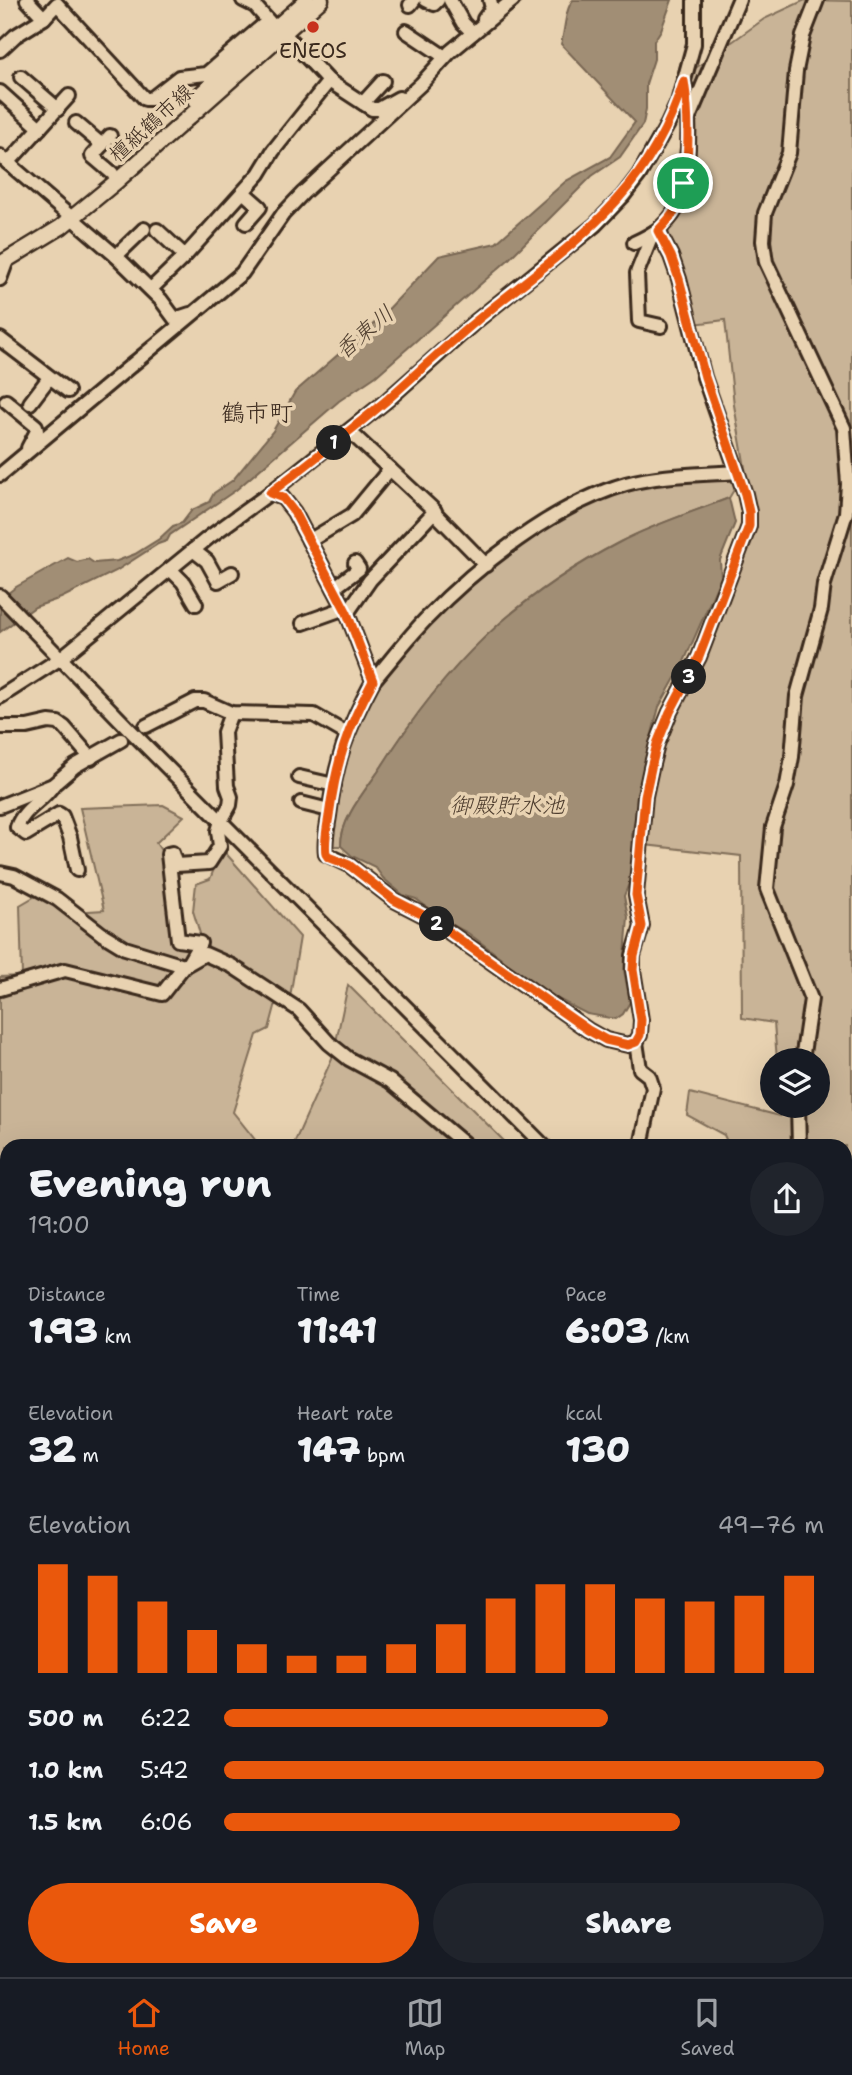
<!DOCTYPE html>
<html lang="en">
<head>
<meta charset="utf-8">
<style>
	body { margin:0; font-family:"Shantell Sans","Klee One",sans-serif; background:#20242c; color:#f1f3f6; height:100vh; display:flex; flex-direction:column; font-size:26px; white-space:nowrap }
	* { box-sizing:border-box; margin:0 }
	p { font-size:23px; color:#9ea1a6 }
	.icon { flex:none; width:38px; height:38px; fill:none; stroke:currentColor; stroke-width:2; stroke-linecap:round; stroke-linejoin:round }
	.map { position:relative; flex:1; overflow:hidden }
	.panel { position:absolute; left:0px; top:1139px; width:852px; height:838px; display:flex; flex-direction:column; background:#171b24; border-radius:21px 21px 0 0; box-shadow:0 7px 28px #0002 }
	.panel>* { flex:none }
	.buttons { position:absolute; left:760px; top:1048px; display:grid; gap:14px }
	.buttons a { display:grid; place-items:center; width:70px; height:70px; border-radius:50%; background:#171b24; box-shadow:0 7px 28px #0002; font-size:35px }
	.pin { position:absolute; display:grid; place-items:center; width:60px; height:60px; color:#fff; margin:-30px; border:4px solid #fff; border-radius:50%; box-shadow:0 2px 7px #0007 }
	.km { position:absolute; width:35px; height:35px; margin:-18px; border-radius:50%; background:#222; color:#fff; font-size:19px; line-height:35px; text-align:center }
	.round { display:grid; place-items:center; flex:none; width:74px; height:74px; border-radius:37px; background:#20242c }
	.summary { display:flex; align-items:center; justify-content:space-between; height:119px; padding:0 28px }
	h1 { font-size:38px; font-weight:800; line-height:52px }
	.metrics { display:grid; grid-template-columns:repeat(3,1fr); gap:10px; height:119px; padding:7px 28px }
	.metrics div { display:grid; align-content:center }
	.metrics b { font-size:35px; font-weight:800 }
	.metrics small { font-size:19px; font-weight:400 }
	.metrics p { font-size:19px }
	.chart { height:196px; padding:14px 28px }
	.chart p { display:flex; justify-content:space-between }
	.chart svg { width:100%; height:126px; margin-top:7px; stroke:#ea580c; stroke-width:6 }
	.cta { display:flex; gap:14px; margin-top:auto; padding:14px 28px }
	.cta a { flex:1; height:80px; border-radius:42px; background:#ea580c; color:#fff; font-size:28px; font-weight:800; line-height:80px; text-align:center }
	.cta a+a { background:#20242c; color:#f1f3f6 }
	ul { padding:0 28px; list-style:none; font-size:23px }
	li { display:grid; grid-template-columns:112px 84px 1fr; align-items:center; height:52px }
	li i { height:18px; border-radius:9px; background:#ea580c }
	.tabs { display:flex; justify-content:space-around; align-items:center; height:98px; border-top:2px solid #363941; background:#171b24; font-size:19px; color:#9ea1a6 }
	.tabs a { display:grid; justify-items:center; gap:4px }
	.tabs .selected { color:#ea580c }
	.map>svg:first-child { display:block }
	.green { fill:#c9b497; stroke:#826f5a; stroke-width:2 }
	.water { fill:#a18e75; stroke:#786652; stroke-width:2 }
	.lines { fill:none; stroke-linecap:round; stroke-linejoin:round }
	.stream { stroke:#786652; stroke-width:2.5 }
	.minor-casing { stroke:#3b2a1e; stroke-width:18 }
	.major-casing { stroke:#3b2a1e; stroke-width:19 }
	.minor { stroke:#e8d2b1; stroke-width:12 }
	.major { stroke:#e8d2b1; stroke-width:14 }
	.route-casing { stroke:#fff; stroke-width:14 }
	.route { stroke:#ea580c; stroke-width:9 }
	.poi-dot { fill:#c8321e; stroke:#e8d2b1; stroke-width:2.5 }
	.labels { text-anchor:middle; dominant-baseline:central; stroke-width:7; stroke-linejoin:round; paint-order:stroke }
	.poi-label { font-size:21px; fill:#3b2a1e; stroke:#e8d2b1 }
	.street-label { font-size:21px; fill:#3b2a1e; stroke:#e8d2b1 }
	.water-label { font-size:23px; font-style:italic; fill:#4f3e2f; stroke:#e8d2b1 }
	.quarter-label { font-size:24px; fill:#3b2a1e; stroke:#e8d2b1 }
</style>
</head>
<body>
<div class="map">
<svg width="852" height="1977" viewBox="0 0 852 1977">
	<rect width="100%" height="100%" fill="#e8d2b1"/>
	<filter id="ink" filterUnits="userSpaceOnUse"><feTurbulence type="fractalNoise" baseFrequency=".0143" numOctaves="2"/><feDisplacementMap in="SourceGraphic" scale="14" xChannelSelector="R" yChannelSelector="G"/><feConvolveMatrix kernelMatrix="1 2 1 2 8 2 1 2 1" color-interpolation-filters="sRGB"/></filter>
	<g filter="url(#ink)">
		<!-- green -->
		<g class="green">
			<polygon points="805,0 852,1 852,1949 845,1941 845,1146 729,1146 724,1135 687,1115 690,1093 780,1116 780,1106 817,1106 817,1060 777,1060 774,1023 742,1018 741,856 645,845 652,783 668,721 716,617 751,502 734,405 725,320 687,325 667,245 690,72 764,19"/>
			<path d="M727 475 737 485 729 498C693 512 654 524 620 542 514 597 445 666 382 766 367 789 340 818 341 846H332V853L327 842 338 768 350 738 378 680 435 613 529 535 618 489Z"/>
			<polygon points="163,805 184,816 156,843 166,858 176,941 202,940 193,911 196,884 210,879 222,849 300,937 290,997 276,1003 269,1029 257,1035 233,1112 260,1146 7,1146 7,1970 600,1971 600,1977 0,1977 0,977 22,976 20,905 39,894 72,912 104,910 80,808"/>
			<polygon points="348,985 509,1146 267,1146 293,1146 333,1056"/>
		</g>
		<!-- water -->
		<g class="water">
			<path d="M573 0H672L661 30 654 41V59L646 84V109L643 124 620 157 592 176 508 260 376 376 339 401 236 490 170 535 167 541 158 544 116 571 61 598 35 607 0 632V599L16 587 68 558 77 562 88 559 94 563 117 561 135 554 159 539 173 526 182 523 192 510 209 502 214 493 233 480 273 431 295 392 378 320 439 256 496 243 566 181 610 157 635 122 561 44C565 31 565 9 573 0Z"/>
			<path d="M729 498 735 523 720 560 721 577 683 664 659 707 644 764 632 836 634 854 632 876 624 896 628 917 624 970 630 1002 623 1014 616 1019 587 1014 550 995 511 968 500 957 468 933 445 921 416 899 403 895 383 878 375 867 352 856 341 846C340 818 367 789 382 766 445 666 514 597 620 542 654 524 693 512 729 498Z"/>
		</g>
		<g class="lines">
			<!-- stream -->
			<polyline class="stream" points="644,907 647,920"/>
			<defs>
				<g id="minor">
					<polyline points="27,0 44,18"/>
					<polyline points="243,0 255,6 272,25"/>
					<polyline points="426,0 434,4 438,0"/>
					<polyline points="450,0 463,23 473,33"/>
					<polyline points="410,5 414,0"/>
					<polyline points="484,19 492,8 490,0"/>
					<polyline points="277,26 329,81 372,109 379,109 399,98"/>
					<polyline points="406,31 445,57"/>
					<polyline points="0,50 15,36 44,18 57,4 145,99 151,99 179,77 206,74 268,21"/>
					<polyline points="21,77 58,109"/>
					<polyline points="0,92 40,128"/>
					<polyline points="363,103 383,81"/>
					<polyline points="689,118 739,0"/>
					<polyline points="76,123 102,145"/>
					<polyline points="110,136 92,156 112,173"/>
					<polyline points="0,156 116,256 161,300 175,319 190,314"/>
					<polyline points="8,163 69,96"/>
					<polyline points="243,192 260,207 246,223"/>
					<polyline points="157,230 185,256"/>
					<polyline points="653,233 637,273 639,321 661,326"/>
					<path d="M634 243C651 235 666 227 676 209 691 181 690 116 685 85"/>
					<polyline points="116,256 144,229"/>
					<polyline points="0,279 7,260"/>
					<polyline points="151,289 185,256 259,174 273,151 329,81"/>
					<polyline points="0,339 68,391"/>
					<polyline points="6,401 36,426 37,431 28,448"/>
					<polyline points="30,403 49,378"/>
					<polyline points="0,475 242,273 283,214 303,193 421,84 450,52 513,0"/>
					<path d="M270 493 283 498 294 512 347 613 373 681C347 729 335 762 329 816 327 829 324 842 326 854L349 865 394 900 429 918 588 1030 606 1040 628 1045 636 1042 640 1035 641 1020 633 970V956L642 926 636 895 645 796 651 768 657 744 670 712 699 657 749 526V512L745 494 704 377 679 279 671 256 658 231"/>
					<polyline points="434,512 486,565"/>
					<polyline points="309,541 352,515 390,469"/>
					<polyline points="193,550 207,561 218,581 232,573"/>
					<polyline points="170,569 183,582 196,604"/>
					<polyline points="334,588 359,569 355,563"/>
					<polyline points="0,596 130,730 544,1146"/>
					<polyline points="347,613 370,580 435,511 349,431"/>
					<polyline points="303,623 345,608"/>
					<path d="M373 681C390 661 407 639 425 620 477 566 553 505 626 484 662 474 701 475 737 472"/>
					<polyline points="0,697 61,658 208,538 270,493 385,402 475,322 595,225 623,196 639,175 668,124 678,102 694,44 694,0"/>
					<polyline points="146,726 195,701 204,701 231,713 314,715 347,734"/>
					<polyline points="0,727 27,727 49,722 58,723 64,727 91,758"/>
					<polyline points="299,777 334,785"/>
					<path d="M53 785C43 801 23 809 17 827L26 834 59 814 62 816 70 837 77 870"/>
					<polyline points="301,803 329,810"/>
					<polyline points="0,806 53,785 75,766 121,740"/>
					<polyline points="0,873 14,876 57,899 102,934 125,948 184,966"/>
					<polyline points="189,962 200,943 178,940 168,854 172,853 176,865 209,863 220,846 218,831 221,821 230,805 231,797 227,786 224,732 231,713"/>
					<polyline points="0,989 65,970 162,994 184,966 205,954 232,966 299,1010 329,1043 349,1059 390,1081 467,1146"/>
					<polyline points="636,1042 640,1069 649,1076 653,1088 641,1146"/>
					<polyline points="802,1060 811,999 767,889 773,827 787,785 792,757 797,696 821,609 824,584 846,513 848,484 844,428 766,262 763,241 765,213 789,153 796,71 803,36 817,0"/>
					<polyline points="798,1106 799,1146"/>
					<polyline points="798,1970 809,1977"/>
					<polyline points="842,1970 848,1977"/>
					<polyline points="590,1977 595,1970"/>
				</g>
				<g id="major">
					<polyline points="195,99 307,0"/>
					<polyline points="0,264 61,227 117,181 321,0"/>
				</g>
			</defs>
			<!-- minor casing -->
			<use href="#minor" class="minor-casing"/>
			<!-- major casing -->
			<use href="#major" class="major-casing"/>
			<!-- minor -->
			<use href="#minor" class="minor"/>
			<!-- major -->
			<use href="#major" class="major"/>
		</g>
	</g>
	<g class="lines" filter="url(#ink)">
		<defs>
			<path id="route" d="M684 81C689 112 692 183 675 210 671 218 663 225 658 231L671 256 679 279 705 377 745 494 749 512V526L699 657 670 712 657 744 651 768 645 796 636 895 642 926 634 956 633 970 641 1020 640 1035 636 1042 628 1045 606 1040 588 1030 429 918 394 900 349 865 328 857 326 854C324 842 327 828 329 816 336 762 347 729 373 681L347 613 294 512 283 498 270 493C309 463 349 432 387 400 416 374 445 347 475 322 566 247 647 201 684 81Z"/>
		</defs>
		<!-- route casing -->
		<use href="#route" class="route-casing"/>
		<!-- route -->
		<use href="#route" class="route"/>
	</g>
	<!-- markers -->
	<circle class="poi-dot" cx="313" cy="27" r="7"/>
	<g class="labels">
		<!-- poi labels -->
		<g class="poi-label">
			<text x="313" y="51">ENEOS</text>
		</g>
		<!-- street labels -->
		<g class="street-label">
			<text transform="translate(151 123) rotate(-42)">檀紙鶴市線</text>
		</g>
		<!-- water labels -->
		<g class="water-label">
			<text transform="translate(364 332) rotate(-40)">香東川</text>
			<text x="507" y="805">御殿貯水池</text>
		</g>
		<!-- quarter labels -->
		<g class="quarter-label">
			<text x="257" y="413">鶴市町</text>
		</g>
	</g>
</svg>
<div class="buttons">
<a><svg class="icon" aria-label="layers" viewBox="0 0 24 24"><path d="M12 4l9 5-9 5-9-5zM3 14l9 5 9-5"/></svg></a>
</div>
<div class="pin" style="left:683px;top:183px;background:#1e9e55"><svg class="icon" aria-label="arrive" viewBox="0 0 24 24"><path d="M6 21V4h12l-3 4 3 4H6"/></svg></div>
<b class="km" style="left:334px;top:443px">1</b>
<b class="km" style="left:437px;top:924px">2</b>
<b class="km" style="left:689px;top:677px">3</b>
<section class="panel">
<div class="summary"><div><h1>Evening run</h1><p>19:00</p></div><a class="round"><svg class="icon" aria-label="share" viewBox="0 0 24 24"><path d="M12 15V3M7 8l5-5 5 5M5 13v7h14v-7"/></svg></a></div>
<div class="metrics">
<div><p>Distance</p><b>1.93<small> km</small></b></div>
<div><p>Time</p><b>11:41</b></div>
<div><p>Pace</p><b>6:03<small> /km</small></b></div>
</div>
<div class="metrics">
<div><p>Elevation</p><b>32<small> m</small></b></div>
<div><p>Heart rate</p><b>147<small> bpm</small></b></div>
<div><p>kcal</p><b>130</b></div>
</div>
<div class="chart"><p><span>Elevation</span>49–76 m</p>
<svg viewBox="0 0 160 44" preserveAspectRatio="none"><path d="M5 44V6M15 44V10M25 44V19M35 44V29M45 44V34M55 44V38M65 44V38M75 44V34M85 44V27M95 44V18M105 44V13M115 44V13M125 44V18M135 44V19M145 44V17M155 44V10"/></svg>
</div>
<ul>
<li><b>500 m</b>6:22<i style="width:64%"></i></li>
<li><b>1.0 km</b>5:42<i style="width:100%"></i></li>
<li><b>1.5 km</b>6:06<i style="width:76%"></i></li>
</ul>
<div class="cta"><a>Save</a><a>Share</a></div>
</section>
</div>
<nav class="tabs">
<a class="selected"><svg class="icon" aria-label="home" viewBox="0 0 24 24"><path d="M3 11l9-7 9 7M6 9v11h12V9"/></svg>Home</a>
<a><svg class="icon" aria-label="map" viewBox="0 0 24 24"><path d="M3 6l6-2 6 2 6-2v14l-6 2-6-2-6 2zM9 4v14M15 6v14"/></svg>Map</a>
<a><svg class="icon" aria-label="saved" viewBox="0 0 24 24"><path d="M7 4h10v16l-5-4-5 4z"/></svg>Saved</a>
</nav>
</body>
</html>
